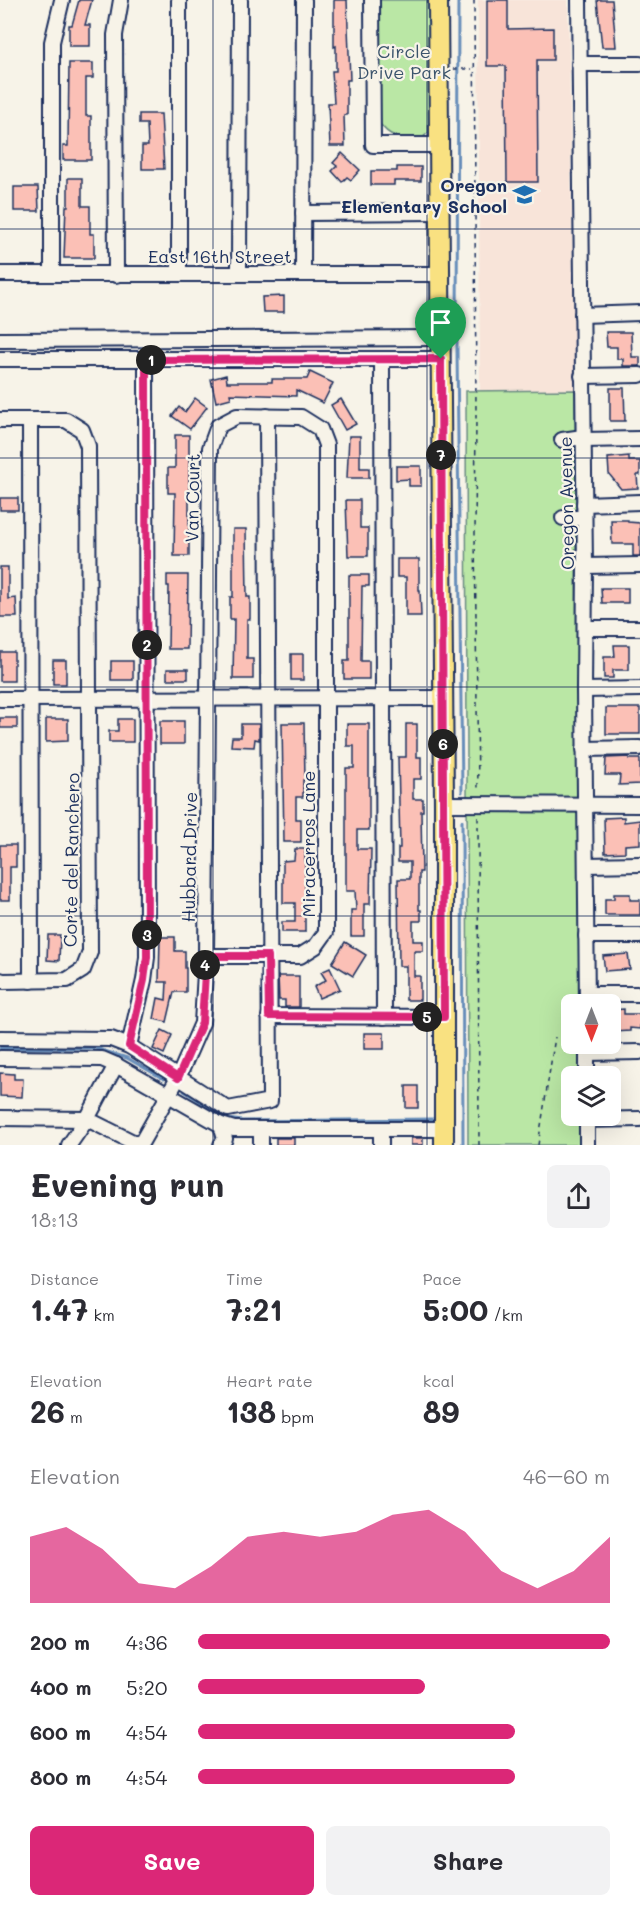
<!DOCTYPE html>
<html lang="en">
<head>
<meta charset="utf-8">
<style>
	body { margin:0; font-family:Mali,sans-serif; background:#f2f2f3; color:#2b2b33; height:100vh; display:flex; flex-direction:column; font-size:22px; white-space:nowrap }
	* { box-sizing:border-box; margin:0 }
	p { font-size:20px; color:#7c7c81 }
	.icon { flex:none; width:33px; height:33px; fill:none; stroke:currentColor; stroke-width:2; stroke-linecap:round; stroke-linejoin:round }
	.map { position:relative; height:1145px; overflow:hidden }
	.side { display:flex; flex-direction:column; background:#fff; flex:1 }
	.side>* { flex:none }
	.needle { width:39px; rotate:180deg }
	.controls { position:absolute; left:561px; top:994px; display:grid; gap:12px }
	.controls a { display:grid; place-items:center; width:60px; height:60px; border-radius:9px; background:#fff; box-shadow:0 6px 24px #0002; font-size:30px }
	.pin { position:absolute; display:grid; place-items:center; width:51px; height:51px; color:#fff; margin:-62px -26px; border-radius:50% 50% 50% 0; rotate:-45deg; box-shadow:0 0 6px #0007 }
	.pin .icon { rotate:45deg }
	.km { position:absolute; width:30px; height:30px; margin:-15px; border-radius:50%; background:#222; color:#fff; font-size:16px; line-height:30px; text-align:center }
	.round { display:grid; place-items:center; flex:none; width:63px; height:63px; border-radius:9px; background:#f2f2f3 }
	.summary { display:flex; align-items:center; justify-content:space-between; height:102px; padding:0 30px }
	h1 { font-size:33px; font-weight:800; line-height:45px }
	.stats { display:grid; grid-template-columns:repeat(3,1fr); gap:9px; height:102px; padding:6px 30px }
	.stats div { display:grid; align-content:center }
	.stats b { font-size:30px; font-weight:800 }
	.stats small { font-size:16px; font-weight:400 }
	.stats p { font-size:16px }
	.chart { height:168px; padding:12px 30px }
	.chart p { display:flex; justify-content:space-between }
	.chart svg { width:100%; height:108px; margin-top:6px; fill:#db2777; opacity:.7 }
	.action { display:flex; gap:12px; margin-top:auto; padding:12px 30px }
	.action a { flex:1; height:69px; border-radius:9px; background:#db2777; color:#fff; font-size:24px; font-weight:800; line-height:69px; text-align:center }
	.action a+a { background:#f2f2f3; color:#2b2b33 }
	ul { padding:0 30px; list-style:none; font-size:20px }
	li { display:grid; grid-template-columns:96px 72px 1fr; align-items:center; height:45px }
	li i { height:15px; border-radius:8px; background:#db2777 }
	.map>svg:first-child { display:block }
	.built { fill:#f8e4d9 }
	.green { fill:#bae7a5; stroke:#6a8b82; stroke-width:1.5 }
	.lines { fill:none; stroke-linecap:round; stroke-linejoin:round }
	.stream { stroke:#678eba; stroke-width:3 }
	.building { fill:#fbc0b6; stroke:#1b2f5e; stroke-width:1.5 }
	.minor-casing { stroke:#1b2f5e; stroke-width:18 }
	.major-casing { stroke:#1b2f5e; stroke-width:22 }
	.path { stroke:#1b2f5e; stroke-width:1.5; stroke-dasharray:4.5 4.5; stroke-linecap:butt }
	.minor { stroke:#f7f3e8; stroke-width:14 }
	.major { stroke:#f9e181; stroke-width:18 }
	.route-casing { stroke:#fff; stroke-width:12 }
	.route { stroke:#db2777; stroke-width:8 }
	.grid { fill:none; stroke:#1b2f5e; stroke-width:1.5; stroke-opacity:0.55 }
	.labels { text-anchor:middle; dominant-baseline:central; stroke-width:4.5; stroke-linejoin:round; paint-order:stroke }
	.park-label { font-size:18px; fill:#3b546c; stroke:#f7f3e8 }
	.poi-label { font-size:18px; font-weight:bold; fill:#1b2f5e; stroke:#f7f3e8; text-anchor:end }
	.street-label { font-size:18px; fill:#1b2f5e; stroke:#f7f3e8 }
</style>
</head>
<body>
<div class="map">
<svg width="640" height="1145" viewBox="0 0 640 1145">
	<rect width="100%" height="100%" fill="#f7f3e8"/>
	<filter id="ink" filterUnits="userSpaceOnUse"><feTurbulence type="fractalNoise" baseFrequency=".0167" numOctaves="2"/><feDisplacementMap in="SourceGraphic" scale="12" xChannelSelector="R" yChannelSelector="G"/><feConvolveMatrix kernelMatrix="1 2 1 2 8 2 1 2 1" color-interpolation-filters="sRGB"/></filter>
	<g filter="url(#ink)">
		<!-- built -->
		<polygon class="built" points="478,0 568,0 575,390 480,391"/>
		<!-- green -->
		<g class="green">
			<path d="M378 0H429V132L423 137C403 137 391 141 379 122Z"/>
			<polygon points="575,390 579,1005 572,1005 572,1044 579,1044 580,1077 572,1077 572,1116 580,1116 580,1145 468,1145 466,391"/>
		</g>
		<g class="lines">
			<!-- stream -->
			<g class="stream">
				<polyline points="458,0 457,350 462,792"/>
				<polyline points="462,821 463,1145"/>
				<polyline points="0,1048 95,1048 127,1058 164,1079"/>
				<polyline points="184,1091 228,1119 242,1121 433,1119"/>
			</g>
		</g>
		<!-- building -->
		<g class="building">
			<polygon points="79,0 92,0 85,25 90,25 90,46 69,46 69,25 72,25"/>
			<polygon points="334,0 347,0 350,80 347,80 347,115 344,115 345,146 330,146 328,103 334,103 332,71 336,71 336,46 334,47"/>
			<polygon points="487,0 508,0 508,29 553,28 553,60 537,60 538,182 507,182 506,66 487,66"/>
			<polygon points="597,0 612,0 616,47 602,47"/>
			<polygon points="69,63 93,63 93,78 86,78 86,116 91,116 91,160 63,160 63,146 68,146"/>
			<polygon points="139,114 161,114 164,169 142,169 142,146 148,146 147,124 139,124"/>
			<polygon points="342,153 360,170 351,180 347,177 342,182 332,171 337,166 333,163"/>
			<polygon points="397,167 421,167 421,181 394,181 394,185 371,185 371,171 397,171"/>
			<polygon points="68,178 82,178 82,206 90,206 90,234 94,234 94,258 64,258 66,206 68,206"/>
			<polygon points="14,187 38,187 39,211 14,211"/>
			<polygon points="284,296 284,312 263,312 262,297"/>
			<polygon points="606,332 631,332 632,357 640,357 640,366 623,366 623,359 617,359 617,347 607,347"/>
			<polygon points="310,372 333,383 323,403 296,390 296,396 230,394 231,398 216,402 211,379 226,375 227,382 272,382 272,379 307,379"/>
			<polygon points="610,388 624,388 625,421 610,421"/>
			<polygon points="195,398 207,407 190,429 172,416 179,407 185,412"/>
			<polygon points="341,399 356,424 345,430 331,405"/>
			<polygon points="175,435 189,435 189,556 174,556 175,493 168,493 168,468 175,468"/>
			<polygon points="349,436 360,436 360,468 369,468 369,478 347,478"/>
			<polygon points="629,456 629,461 640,461 640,475 637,475 638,488 621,489 609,474 608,458"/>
			<polygon points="396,466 421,466 421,486 409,486 409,479 396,480"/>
			<rect x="0" y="498" width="18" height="12"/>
			<polygon points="346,500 360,500 360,528 368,528 368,556 348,556"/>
			<polygon points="611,520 628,520 628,522 640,523 640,556 633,556 633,544 612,544"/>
			<polygon points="233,529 246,529 247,597 250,597 250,619 247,619 247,659 253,659 253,679 233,679 234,619 230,619 230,597 233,597"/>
			<polygon points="397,559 419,559 419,590 420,590 421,616 406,616 406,577 397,577"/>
			<polygon points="0,567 8,567 8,599 16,598 17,617 0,617"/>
			<polygon points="167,575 188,575 187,649 168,649 169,586 167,586"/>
			<polygon points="349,575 369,575 369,586 362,586 361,661 369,661 369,679 344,679 344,661 349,661"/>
			<polygon points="601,588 628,588 628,603 602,603"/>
			<polygon points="614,645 629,645 629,670 613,670 613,678 604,678 604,657 615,657"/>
			<rect x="0" y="652" width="14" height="29"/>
			<rect x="291" y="654" width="12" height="26"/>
			<rect x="53" y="660" width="13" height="24"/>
			<rect x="111" y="661" width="22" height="19"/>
			<rect x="167" y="669" width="21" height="10"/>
			<rect x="606" y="708" width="34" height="26"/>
			<rect x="0" y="718" width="17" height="10"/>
			<polygon points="46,719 68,719 68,741 46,742"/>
			<polygon points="118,719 133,719 133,742 109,742 109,731 118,731"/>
			<rect x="160" y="721" width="24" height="23"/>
			<polygon points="282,723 304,723 305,780 303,780 303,797 296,797 296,819 301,819 301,842 284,842"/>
			<polygon points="241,724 259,724 259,740 255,739 254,747 231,746 232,737 241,737"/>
			<polygon points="347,724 369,724 369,830 357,830 357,849 371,849 370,904 364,904 364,936 351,936 351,910 356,910 355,891 346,891 346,768 354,768 354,746 347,746"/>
			<polygon points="406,724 417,724 417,757 421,757 421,779 413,779 413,799 423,799 423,811 421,811 422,872 419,872 419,910 421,910 421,921 413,921 413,941 423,941 423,951 414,951 414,976 420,976 420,1000 406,1000 406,966 399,966 398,879 410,879 410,862 398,862 398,848 400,848 398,757 406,757"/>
			<polygon points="629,757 629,759 640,759 640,784 619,785 620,775 605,775 606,758"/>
			<polygon points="624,817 624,822 640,820 640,844 625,845 625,852 605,853 604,818"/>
			<polygon points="0,845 16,845 16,867 10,867 10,900 0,900"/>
			<polygon points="295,849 305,849 305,932 282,932 282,922 295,922 295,903 283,903 283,861 294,860"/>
			<polygon points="614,894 630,894 630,900 640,900 640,915 605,915 605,899 614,899"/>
			<polygon points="48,935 60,935 59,961 47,960"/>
			<polygon points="160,937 175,937 175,951 185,951 185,968 186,968 186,992 174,992 167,1022 154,1019 158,998 166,1000 167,982 159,982"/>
			<polygon points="345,942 366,955 353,976 332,963"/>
			<polygon points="628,954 630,969 605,971 603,956"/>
			<polygon points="330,968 340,989 319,998 314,987 326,980 321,972"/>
			<polygon points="278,976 299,976 299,1007 285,1007 285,1000 279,1000"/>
			<polygon points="624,1009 624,1014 640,1014 640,1029 630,1028 630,1031 613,1032 612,1010"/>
			<polygon points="162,1030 172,1035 164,1054 153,1049"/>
			<rect x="364" y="1033" width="20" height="16"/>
			<polygon points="0,1073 14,1074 14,1079 23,1079 22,1097 0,1096"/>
			<rect x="406" y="1086" width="12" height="22"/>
			<rect x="276" y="1138" width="18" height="7"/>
			<rect x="411" y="1138" width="12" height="7"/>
		</g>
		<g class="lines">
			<defs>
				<g id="minor">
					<polyline points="372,0 373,145 439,145"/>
					<polyline points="579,0 585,566 584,690 587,1005"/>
					<polyline points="579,64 640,64"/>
					<polyline points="303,213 440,212"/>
					<polyline points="0,274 440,274"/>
					<polyline points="52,274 52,42 62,0"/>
					<polyline points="179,274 179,0"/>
					<polyline points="239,274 240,0"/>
					<polyline points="303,274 304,0"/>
					<polyline points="116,275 115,35 121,0"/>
					<polyline points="582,315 640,313"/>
					<polyline points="0,340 441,338"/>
					<polyline points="0,359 441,359"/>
					<polyline points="382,360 384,1017"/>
					<polyline points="582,376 640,375"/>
					<polyline points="0,420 66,420 82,430 88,446 90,952 83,970 67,980 3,981 0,980"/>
					<polyline points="30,420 31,981"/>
					<polyline points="562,440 583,437"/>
					<polyline points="583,440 640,439"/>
					<polyline points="584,504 640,502"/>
					<polyline points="563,518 584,518"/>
					<polyline points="585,566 640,565"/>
					<polyline points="585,628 640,628"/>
					<polyline points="584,690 640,689"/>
					<polyline points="0,699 442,698"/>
					<polyline points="584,749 640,748"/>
					<polyline points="444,804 640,805"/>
					<polyline points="586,865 640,864"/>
					<polyline points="586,936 640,936"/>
					<polyline points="587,994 640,994"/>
					<polyline points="269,1016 444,1017"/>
					<polyline points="0,1038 111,1039 129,1046 228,1109 270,1101 267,416"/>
					<polyline points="129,1046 144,980 147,957 146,360"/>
					<polyline points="587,1046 587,1077"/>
					<polyline points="587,1053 640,1052"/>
					<polyline points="0,1058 102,1059 116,1065 221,1125 234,1129 444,1129"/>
					<polyline points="587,1116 587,1145"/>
					<polyline points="0,1118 87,1119 139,1145"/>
					<polyline points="587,1120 640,1119"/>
					<polyline points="221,1125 225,1139 221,1145"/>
					<polyline points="261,1130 261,1145"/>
					<polyline points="69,1145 87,1119 116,1065"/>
					<polyline points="140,1145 178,1078 202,1023 206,956 210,448 218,426 237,416 301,417 320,429 326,445 326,932 316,946 300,956 206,956"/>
					<polyline points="381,1145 381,1129"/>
				</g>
				<polyline id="major" points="438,0 444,804 444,1145"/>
			</defs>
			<!-- minor casing -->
			<use href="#minor" class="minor-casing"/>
			<!-- major casing -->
			<use href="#major" class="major-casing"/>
			<!-- path -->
			<g class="path">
				<polyline points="474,0 476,418 475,534 478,791"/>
				<polyline points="453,69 472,69"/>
				<polyline points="478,817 479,1145"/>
				<polyline points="538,1145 555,1037"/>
			</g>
			<!-- minor -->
			<use href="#minor" class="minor"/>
			<!-- major -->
			<use href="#major" class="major"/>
		</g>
	</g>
	<g class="lines" filter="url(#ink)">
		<defs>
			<polygon id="route" points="441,359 444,1017 269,1016 268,956 206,956 202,1023 178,1078 129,1046 144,980 147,957 146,360"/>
		</defs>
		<!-- route casing -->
		<use href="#route" class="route-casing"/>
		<!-- route -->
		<use href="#route" class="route"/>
	</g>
	<!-- grid -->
	<path class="grid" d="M213 0V1145M427 0V1145M0 229H640M0 458H640M0 687H640M0 916H640"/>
	<!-- icons -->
	<defs>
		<symbol id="school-bare" viewBox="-9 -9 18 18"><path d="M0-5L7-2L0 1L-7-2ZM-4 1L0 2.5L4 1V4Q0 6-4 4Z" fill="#1f6fb2" stroke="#f7f3e8" stroke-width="2.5" paint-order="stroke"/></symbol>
	</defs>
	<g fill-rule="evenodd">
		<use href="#school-bare" x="508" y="178" width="33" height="33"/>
	</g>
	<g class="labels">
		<!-- park labels -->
		<g class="park-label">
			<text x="404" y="51">Circle<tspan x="404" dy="21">Drive Park</tspan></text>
		</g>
		<!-- poi labels -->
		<g class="poi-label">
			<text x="507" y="185">Oregon<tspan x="507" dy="21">Elementary School</tspan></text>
		</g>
		<!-- street labels -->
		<g class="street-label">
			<text x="220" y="256">East 16th Street</text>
			<text transform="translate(192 498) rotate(-89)">Van Court</text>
			<text transform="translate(566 503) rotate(-91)">Oregon Avenue</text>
			<text transform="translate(308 844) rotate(-90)">Miracerros Lane</text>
			<text transform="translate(189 857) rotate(-89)">Hubbard Drive</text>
			<text transform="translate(71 860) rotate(-89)">Corte del Ranchero</text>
		</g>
	</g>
</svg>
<div class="controls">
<a><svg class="needle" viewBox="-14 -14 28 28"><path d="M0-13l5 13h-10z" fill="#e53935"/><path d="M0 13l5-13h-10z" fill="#7c7c81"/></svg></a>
<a><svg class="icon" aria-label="layers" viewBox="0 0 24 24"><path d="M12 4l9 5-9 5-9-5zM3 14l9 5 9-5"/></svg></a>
</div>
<div class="pin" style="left:441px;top:359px;background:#1e9e55"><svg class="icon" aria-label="arrive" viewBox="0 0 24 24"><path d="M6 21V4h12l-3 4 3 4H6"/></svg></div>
<b class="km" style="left:151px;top:360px">1</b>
<b class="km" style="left:147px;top:645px">2</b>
<b class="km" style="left:147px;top:935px">3</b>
<b class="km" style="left:205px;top:965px">4</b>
<b class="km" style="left:427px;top:1017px">5</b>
<b class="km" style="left:443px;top:744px">6</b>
<b class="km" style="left:441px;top:455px">7</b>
</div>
<section class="side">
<div class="summary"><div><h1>Evening run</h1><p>18:13</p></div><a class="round"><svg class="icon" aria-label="share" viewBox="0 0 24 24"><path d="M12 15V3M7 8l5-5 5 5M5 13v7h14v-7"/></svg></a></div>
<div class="stats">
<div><p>Distance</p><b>1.47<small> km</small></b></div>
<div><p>Time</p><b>7:21</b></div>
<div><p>Pace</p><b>5:00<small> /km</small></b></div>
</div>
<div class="stats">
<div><p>Elevation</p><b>26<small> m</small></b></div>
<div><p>Heart rate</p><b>138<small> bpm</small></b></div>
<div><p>kcal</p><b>89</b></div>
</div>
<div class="chart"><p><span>Elevation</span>46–60 m</p>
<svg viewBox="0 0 160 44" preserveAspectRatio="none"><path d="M0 44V17L10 13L20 22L30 36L40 38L50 29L60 17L70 15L80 17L90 15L100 8L110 6L120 15L130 31L140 38L150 31L160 17V44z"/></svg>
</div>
<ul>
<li><b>200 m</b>4:36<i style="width:100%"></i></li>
<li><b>400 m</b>5:20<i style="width:55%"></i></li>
<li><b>600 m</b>4:54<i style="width:77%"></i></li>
<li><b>800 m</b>4:54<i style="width:77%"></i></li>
</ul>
<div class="action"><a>Save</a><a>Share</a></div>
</section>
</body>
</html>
